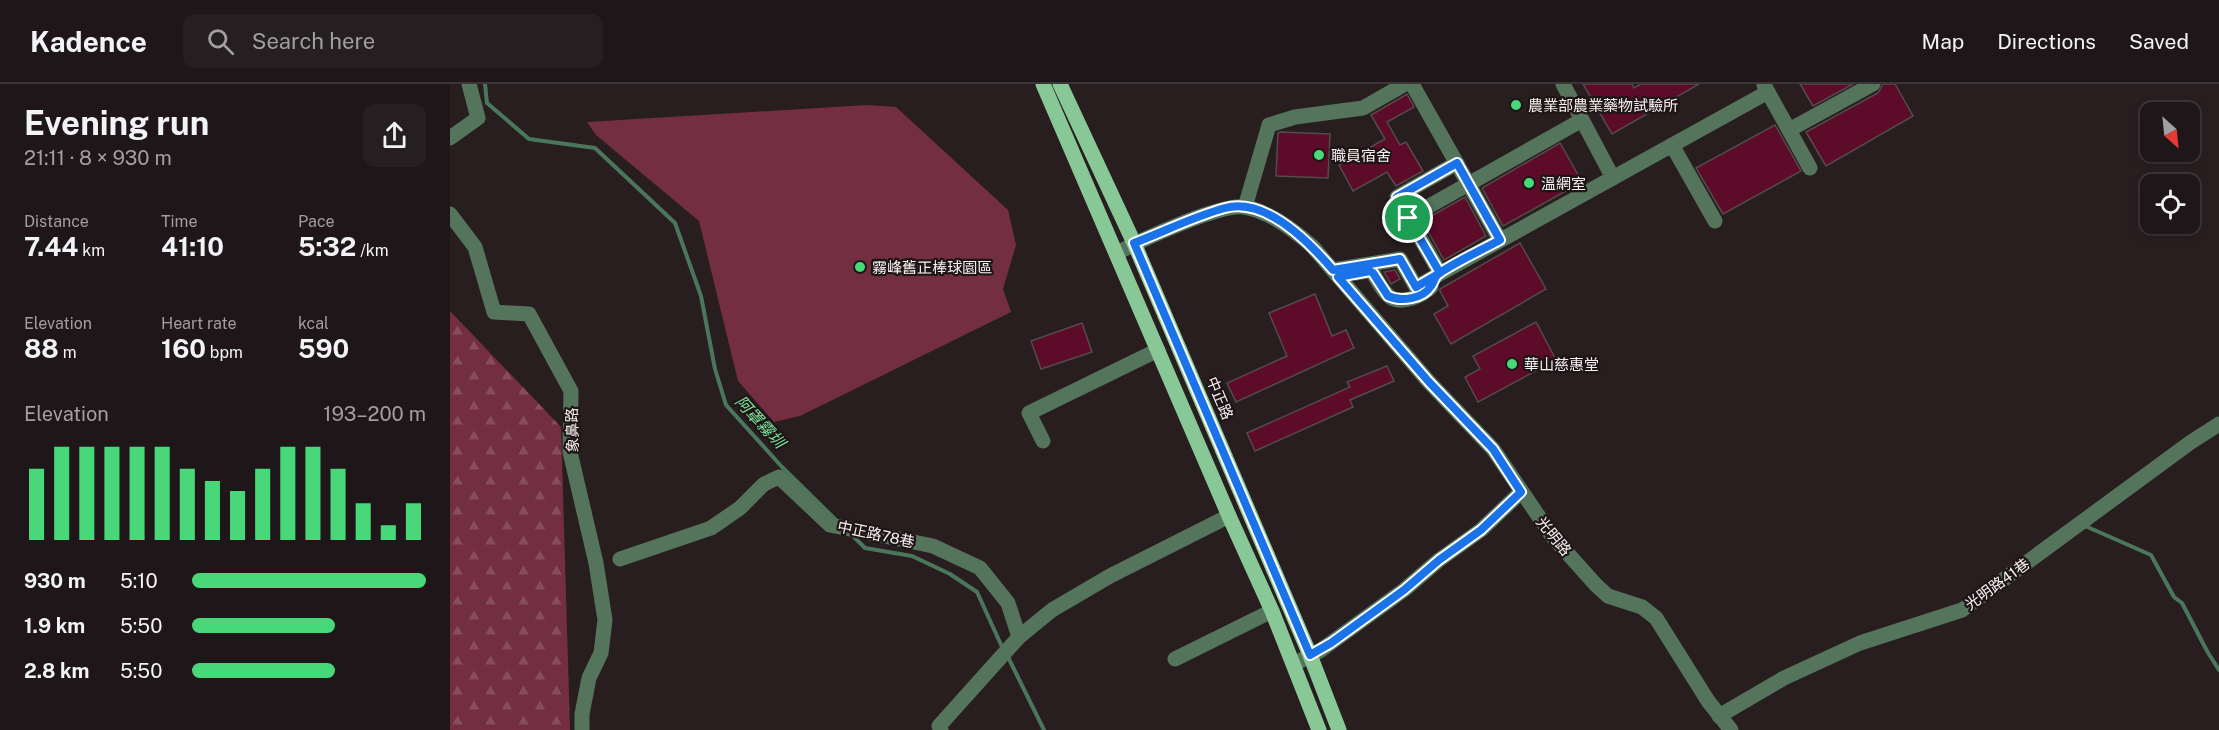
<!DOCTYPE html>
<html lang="en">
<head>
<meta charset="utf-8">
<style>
	body { margin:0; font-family:"Public Sans","Noto Sans TC",sans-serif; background:#261f21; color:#f1f3f6; height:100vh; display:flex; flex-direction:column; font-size:22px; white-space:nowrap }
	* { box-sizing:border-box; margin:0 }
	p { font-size:20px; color:#a19fa2 }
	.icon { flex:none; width:33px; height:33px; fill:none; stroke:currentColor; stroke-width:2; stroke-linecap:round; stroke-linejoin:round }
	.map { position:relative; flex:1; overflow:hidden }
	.drawer { display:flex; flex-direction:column; background:#1e1618; width:450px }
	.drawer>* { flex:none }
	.needle { width:39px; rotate:153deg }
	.tools { position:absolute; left:1690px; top:18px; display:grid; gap:12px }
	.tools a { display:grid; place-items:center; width:60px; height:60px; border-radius:12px; background:#1e1618; box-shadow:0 3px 9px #0003,0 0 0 2px #3c3537; font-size:30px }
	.pin { position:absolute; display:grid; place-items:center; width:51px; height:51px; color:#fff; margin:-26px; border:3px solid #fff; border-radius:50%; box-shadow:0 2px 6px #0007 }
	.round { display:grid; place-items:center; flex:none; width:63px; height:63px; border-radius:12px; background:#261f21 }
	.head { display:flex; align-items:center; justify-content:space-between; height:102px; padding:0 24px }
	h1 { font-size:33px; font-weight:700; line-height:45px }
	.figures { display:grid; grid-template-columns:repeat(3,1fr); gap:9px; height:102px; padding:6px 24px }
	.figures div { display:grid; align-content:center }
	.figures b { font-size:26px; font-weight:700 }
	.figures small { font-size:16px; font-weight:400 }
	.figures p { font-size:16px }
	.chart { height:168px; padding:12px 24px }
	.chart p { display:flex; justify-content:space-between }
	.chart svg { width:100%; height:108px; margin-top:6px; stroke:#48d779; stroke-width:6 }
	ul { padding:0 24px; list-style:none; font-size:20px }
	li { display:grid; grid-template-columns:96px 72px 1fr; align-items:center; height:45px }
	li i { height:15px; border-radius:8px; background:#48d779 }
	header { display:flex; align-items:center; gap:36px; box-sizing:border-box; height:84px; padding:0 30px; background:#1e1618; border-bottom:2px solid #3c3537 }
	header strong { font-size:28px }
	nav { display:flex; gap:33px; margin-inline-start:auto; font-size:21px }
	.search { width:420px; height:54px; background:#261f21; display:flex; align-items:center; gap:15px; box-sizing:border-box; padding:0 21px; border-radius:12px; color:#a19fa2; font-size:22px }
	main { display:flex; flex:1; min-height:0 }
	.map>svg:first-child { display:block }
	.grass { fill:#732f41 }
	.forest { fill:url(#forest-firs) }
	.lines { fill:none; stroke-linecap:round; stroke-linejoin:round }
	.stream { stroke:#4a775c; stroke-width:4 }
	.building { fill:#5c0b28; stroke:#554a4c; stroke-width:1.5 }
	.minor { stroke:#55745c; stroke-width:15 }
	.major { stroke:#88c897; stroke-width:15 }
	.route-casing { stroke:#fff; stroke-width:12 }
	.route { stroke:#1a73e8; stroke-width:8 }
	.poi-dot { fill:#48d779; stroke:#1e1517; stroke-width:2 }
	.labels { text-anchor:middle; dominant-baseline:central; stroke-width:4.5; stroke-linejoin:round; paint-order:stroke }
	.poi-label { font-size:15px; fill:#f7f0f1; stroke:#1e1517; text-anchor:start }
	.street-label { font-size:15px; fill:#f7f0f1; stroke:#1e1517 }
	.water-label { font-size:16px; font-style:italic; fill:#7ee499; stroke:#1e1517 }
</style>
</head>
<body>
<header>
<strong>Kadence</strong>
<div class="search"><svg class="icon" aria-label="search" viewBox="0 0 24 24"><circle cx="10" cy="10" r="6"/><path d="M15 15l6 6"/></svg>Search here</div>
<nav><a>Map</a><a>Directions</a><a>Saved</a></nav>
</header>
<main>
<section class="drawer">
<div class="head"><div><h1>Evening run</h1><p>21:11 · 8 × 930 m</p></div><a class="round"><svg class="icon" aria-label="share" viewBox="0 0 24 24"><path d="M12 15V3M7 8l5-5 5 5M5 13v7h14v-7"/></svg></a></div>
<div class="figures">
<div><p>Distance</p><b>7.44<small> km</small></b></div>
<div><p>Time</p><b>41:10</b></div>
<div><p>Pace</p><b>5:32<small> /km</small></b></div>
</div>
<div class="figures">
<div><p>Elevation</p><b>88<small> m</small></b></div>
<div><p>Heart rate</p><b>160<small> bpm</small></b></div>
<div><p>kcal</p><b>590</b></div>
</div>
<div class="chart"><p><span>Elevation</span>193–200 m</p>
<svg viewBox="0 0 160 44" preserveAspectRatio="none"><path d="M5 44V15M15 44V6M25 44V6M35 44V6M45 44V6M55 44V6M65 44V15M75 44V20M85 44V24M95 44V15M105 44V6M115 44V6M125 44V15M135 44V29M145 44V38M155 44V29"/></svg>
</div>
<ul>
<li><b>930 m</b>5:10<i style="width:100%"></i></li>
<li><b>1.9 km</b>5:50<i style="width:61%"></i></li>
<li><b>2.8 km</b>5:50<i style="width:61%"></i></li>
</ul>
</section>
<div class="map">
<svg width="1769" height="646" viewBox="0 0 1769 646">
	<defs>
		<pattern id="forest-firs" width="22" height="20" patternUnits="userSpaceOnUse" patternTransform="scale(1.5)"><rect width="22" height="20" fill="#732f41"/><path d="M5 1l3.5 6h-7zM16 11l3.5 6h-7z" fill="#884d5d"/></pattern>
	</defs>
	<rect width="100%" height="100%" fill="#281e20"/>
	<!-- grass -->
	<polygon class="grass" points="417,21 446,23 558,126 566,161 553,205 561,228 350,332 324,338 288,297 249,137 146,51 137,38"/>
	<!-- forest -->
	<polygon class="forest" points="0,227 111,343 120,646 0,646"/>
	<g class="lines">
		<!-- stream -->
		<g class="stream">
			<polyline points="35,0 37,19 79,55 145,64 225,139 251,212 265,285 276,321 332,383 388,438"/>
			<polyline points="1633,441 1701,471 1724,513 1732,519 1757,567 1769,586"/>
			<polyline points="402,451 415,464 462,472 500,490 527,508 553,565"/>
			<polyline points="557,571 594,646"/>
		</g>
	</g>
	<!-- building -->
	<g class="building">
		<polygon points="1133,0 1182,0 1184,4 1191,0 1249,0 1162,50"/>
		<polygon points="1350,0 1403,0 1363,22"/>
		<polygon points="1433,0 1445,0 1463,32 1376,82 1356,48 1428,9"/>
		<polygon points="957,10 964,23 937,38 950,61 956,58 973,87 946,102 937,88 903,107 889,81 935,55 921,31"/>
		<polygon points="1325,41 1351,87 1273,130 1246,84"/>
		<polygon points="830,48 880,50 878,94 826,92 828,49"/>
		<polygon points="1110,59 1132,98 1053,142 1032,104"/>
		<polygon points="1015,113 1036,152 994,176 972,137"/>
		<polygon points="1070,159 1096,205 1001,260 984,230 998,222 990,207 990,205"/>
		<polygon points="945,186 950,195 941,200 934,188"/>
		<polygon points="865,210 882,252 896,246 904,264 786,318 777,299 837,272 819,229"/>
		<polygon points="1086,238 1106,276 1028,318 1015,293 1030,285 1023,272"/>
		<polygon points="632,239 642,268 591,285 581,257"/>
		<polygon points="937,282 944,297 900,316 903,323 805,367 797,349 900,303 897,298"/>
	</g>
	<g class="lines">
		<!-- minor -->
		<g class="minor">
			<polyline points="962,0 1050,156"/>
			<polyline points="1113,0 1163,94"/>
			<polyline points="1314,1 1360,84"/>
			<polyline points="1339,46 1423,0"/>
			<polyline points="0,54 28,34 19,0"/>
			<polyline points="1222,61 1265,137"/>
			<polyline points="795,123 819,41 845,33 913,24 955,0"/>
			<polyline points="0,130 25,163 44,228 79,230 121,307 120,368 146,479 155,536 151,569 139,594 132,630 132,646"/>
			<polyline points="958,134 1132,36"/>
			<path d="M667 169C691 156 769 120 794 123 819 127 844 146 862 162L979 298 1043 365 1102 452 1146 501 1158 512 1192 523 1206 534 1258 617 1281 646"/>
			<polyline points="883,186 950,175 966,203 1318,8"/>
			<path d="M905 189 917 187 923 189C927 196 933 208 940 213 952 221 972 212 981 203"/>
			<polyline points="990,189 947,113 1007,79"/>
			<polyline points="593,357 579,329 708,266"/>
			<polyline points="170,475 261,444 290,424 314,400 329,393 380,441 483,462 530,484 558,519 569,553"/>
			<polyline points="725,575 822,527"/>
			<polyline points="844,580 871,566 954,506 989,476 1031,446 1071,408"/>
			<polyline points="1269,632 1334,594 1410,559 1512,526 1741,358 1769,340"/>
			<polyline points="491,646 489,642 569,553 602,526 660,492 779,432"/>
		</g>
		<!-- major -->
		<g class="major">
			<polyline points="593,0 779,432 822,527 869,646"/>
			<polyline points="610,0 684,159 860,571 889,646"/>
		</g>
	</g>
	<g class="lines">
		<defs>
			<path id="route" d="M958 134 990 189 966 203 950 175 883 186C860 159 816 113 775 124 745 132 713 148 684 159L860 571 881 559 954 506 989 476 1031 446 1071 408 1043 365 979 298 888 193 920 187 923 189 938 212C951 218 973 215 981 202 984 198 984 194 988 190 1007 177 1030 167 1050 156L1007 79 947 113 958 134"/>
		</defs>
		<!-- route casing -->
		<use href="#route" class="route-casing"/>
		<!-- route -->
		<use href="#route" class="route"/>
	</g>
	<!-- markers -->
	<g class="poi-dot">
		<circle cx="1066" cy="21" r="6"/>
		<circle cx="869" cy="71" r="6"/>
		<circle cx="1079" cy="99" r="6"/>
		<circle cx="410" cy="183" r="6"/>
		<circle cx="1062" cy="280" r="6"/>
	</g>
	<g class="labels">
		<!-- poi labels -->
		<g class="poi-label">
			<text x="1078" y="21">農業部農業藥物試驗所</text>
			<text x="881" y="71">職員宿舍</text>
			<text x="1091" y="99">溫網室</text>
			<text x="422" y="183">霧峰舊正棒球園區</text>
			<text x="1074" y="280">華山慈惠堂</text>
		</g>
		<!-- street labels -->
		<g class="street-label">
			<text transform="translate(770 314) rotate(67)">中正路</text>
			<text transform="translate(122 346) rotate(-91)">象鼻路</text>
			<text transform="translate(426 450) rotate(12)">中正路78巷</text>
			<text transform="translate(1104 452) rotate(51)">光明路</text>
			<text transform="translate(1547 500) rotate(-36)">光明路41巷</text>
		</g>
		<!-- water labels -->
		<g class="water-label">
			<text transform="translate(310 338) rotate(47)">阿罩霧圳</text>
		</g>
	</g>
</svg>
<div class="tools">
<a><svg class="needle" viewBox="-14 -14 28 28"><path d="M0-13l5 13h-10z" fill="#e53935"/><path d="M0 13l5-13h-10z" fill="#a19fa2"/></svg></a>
<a><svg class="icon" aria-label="locate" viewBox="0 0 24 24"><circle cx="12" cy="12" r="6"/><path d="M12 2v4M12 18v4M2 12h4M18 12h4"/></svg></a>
</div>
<div class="pin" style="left:958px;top:134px;background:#1e9e55"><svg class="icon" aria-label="arrive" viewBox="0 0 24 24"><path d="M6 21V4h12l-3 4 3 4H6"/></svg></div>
</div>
</main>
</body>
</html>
